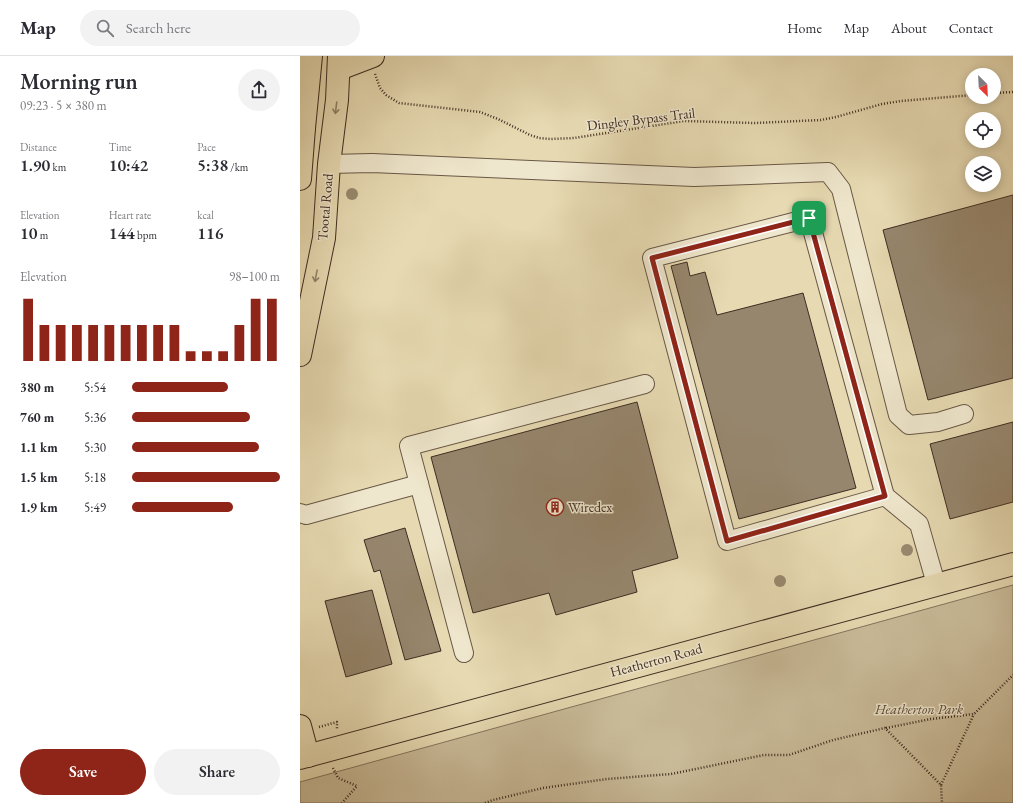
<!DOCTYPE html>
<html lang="en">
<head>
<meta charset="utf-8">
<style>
	body { margin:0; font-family:"EB Garamond",serif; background:#f2f2f3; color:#2b2b33; height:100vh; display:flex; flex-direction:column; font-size:15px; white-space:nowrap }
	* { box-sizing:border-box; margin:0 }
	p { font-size:13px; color:#7c7c81 }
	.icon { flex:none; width:22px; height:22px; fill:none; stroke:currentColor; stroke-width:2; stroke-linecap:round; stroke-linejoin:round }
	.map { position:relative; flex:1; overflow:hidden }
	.drawer { display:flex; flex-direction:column; background:#fff; width:300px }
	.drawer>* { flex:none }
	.needle { width:26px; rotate:156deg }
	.buttons { position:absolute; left:665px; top:12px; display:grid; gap:8px }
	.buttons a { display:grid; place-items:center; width:36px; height:36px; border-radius:50%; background:#fff; box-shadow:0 2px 10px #0003; font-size:20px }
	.pin { position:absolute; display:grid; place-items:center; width:34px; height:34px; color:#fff; margin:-17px; border-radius:8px; box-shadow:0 2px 6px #0006 }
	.round { display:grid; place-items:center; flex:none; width:42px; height:42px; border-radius:21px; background:#f2f2f3 }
	.headline { display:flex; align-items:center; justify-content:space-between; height:68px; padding:0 20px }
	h1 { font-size:22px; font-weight:600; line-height:30px }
	.stats { display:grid; grid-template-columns:repeat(3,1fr); gap:6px; height:68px; padding:4px 20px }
	.stats div { display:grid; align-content:center }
	.stats b { font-size:17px; font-weight:600 }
	.stats small { font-size:11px; font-weight:400 }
	.stats p { font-size:11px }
	.chart { height:112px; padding:8px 20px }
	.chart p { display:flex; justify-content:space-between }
	.chart svg { width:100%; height:72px; margin-top:4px; stroke:#8f2418; stroke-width:6 }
	.cta { display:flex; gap:8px; margin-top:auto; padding:8px 20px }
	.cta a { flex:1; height:46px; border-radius:24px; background:#8f2418; color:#fff; font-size:16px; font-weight:600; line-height:46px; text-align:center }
	.cta a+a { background:#f2f2f3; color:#2b2b33 }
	ul { padding:0 20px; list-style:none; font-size:13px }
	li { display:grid; grid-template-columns:64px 48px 1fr; align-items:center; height:30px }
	li i { height:10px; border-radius:5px; background:#8f2418 }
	header { display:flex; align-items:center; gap:24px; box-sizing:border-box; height:56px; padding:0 20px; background:#fff; border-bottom:1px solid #e1e1e2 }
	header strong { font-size:19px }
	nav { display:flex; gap:22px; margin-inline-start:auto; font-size:14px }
	.search { width:280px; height:36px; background:#f2f2f3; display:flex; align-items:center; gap:10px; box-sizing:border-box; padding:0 14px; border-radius:22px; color:#7c7c81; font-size:15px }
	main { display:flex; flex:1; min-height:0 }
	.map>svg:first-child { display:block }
	.green { fill:#cabc9a; stroke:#84745e }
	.building { fill:#96866d; stroke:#3e2c22 }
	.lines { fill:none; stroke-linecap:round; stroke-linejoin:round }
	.minor-casing { stroke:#685846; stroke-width:20 }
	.major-casing { stroke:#3e2c22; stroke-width:24 }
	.highway-casing { stroke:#3e2c22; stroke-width:24 }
	.path { stroke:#3e2c22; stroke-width:2.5; stroke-dasharray:1 2; stroke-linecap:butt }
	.minor { stroke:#efe7cd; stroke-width:18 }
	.major { stroke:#e7dab2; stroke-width:22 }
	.highway { stroke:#e7dab2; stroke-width:22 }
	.tree { fill:#998a70 }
	.oneway { stroke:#92836a }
	.route-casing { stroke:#fff; stroke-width:8 }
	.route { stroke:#8f2418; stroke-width:5 }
	.labels { text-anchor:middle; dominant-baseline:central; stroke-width:3; stroke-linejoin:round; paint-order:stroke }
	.street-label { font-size:14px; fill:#3e2c22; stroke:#efe7cd }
	.poi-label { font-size:14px; fill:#3e2c22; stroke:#efe7cd; text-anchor:start }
	.park-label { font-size:14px; font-style:italic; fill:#5a493a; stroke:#efe7cd }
</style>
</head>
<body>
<header>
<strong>Map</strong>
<div class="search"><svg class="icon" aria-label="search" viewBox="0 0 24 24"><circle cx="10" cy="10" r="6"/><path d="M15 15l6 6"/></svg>Search here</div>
<nav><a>Home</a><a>Map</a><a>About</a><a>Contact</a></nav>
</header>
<main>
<section class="drawer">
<div class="headline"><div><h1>Morning run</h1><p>09:23 · 5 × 380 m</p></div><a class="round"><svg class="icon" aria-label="share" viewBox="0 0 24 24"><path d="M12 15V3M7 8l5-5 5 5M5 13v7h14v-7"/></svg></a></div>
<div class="stats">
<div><p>Distance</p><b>1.90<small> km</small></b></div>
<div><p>Time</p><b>10:42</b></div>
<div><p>Pace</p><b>5:38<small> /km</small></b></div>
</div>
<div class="stats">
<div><p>Elevation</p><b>10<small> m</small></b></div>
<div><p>Heart rate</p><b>144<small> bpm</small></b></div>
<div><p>kcal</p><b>116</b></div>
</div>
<div class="chart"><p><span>Elevation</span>98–100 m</p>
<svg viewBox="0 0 160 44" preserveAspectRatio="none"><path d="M5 44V6M15 44V22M25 44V22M35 44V22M45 44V22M55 44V22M65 44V22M75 44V22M85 44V22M95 44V22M105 44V38M115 44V38M125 44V38M135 44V22M145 44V6M155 44V6"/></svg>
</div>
<ul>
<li><b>380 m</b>5:54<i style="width:65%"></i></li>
<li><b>760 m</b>5:36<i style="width:80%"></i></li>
<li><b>1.1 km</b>5:30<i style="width:86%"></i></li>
<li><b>1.5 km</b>5:18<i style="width:100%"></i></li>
<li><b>1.9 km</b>5:49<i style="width:68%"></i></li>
</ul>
<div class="cta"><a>Save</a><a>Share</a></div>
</section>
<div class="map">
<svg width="713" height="747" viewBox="0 0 713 747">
	<rect width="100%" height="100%" fill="#e7dab2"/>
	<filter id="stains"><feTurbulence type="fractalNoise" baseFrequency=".005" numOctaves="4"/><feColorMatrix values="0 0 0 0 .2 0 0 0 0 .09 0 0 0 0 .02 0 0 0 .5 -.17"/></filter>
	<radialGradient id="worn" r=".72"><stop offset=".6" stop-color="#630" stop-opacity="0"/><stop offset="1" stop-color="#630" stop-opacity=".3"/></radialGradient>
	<!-- green -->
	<polygon class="green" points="713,529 713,747 0,747 0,726"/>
	<!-- building -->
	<g class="building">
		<polygon points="713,139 713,322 628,344 583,174"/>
		<polygon points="387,206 390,220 405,216 417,259 503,237 556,432 439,463 371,210"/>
		<polygon points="337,346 378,502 332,515 337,536 256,559 249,537 173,557 131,401"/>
		<polygon points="713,366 713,446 650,463 630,388"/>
		<polygon points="105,472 141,595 105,604 80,514 74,516 64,484"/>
		<polygon points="72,534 92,608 46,621 25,545"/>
	</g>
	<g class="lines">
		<defs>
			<g id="minor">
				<polyline points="29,108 72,107 394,121 528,116 541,133 598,359 609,369 638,366 664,358"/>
				<polygon points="509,162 585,440 427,485 352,202"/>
				<polyline points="585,440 619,468 636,528"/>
				<polyline points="0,457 6,459 119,428"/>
				<polyline points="164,597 109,390 345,328"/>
			</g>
			<g id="major">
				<polyline points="0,123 4,72 11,0"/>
				<polyline points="0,299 24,182 29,108 37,44 39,0"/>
				<polyline points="0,670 8,700"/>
				<polyline points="0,702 713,508"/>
			</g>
			<g id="highway">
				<polyline points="39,13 73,0"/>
				<polyline points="0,65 4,72"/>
			</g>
		</defs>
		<!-- minor casing -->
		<use href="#minor" class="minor-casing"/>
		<!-- major casing -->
		<use href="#major" class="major-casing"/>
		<!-- highway casing -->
		<use href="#highway" class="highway-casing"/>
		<!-- path -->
		<g class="path">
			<polyline points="75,18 80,32 86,39 99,47 180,56 198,63 230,79 239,82 250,83 274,82 384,65 455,67 521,64 536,61 582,48 601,45 672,39"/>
			<polyline points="694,37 713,36"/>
			<polyline points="19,671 37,666 37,674"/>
			<polyline points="586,672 631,663 674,658 713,619"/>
			<polyline points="33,712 38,722 57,730 42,747"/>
			<polyline points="641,729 674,658"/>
			<polyline points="185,747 193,744 243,732 307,723 371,718 464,699 489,699 533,684 585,672 641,729 642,747"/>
		</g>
		<!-- minor -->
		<use href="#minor" class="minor"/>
		<!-- major -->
		<use href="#major" class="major"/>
		<!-- highway -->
		<use href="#highway" class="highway"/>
	</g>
	<!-- trees -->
	<g class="tree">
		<circle cx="52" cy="138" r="6"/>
		<circle cx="607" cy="494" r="6"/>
		<circle cx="480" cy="525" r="6"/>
	</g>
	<!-- one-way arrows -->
	<defs><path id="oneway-shaft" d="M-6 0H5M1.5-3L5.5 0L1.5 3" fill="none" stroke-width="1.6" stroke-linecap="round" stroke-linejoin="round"/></defs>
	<g class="oneway">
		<use href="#oneway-shaft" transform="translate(36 52) rotate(97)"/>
		<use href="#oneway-shaft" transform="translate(16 220) rotate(101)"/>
	</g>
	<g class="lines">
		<defs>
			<polygon id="route" points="509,162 585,440 427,485 352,202"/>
		</defs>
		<!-- route casing -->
		<use href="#route" class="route-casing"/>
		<!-- route -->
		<use href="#route" class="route"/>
	</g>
	<!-- icons -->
	<defs>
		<symbol id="building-ring" viewBox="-11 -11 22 22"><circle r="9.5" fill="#efe7cd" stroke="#8f2418" stroke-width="1.5"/><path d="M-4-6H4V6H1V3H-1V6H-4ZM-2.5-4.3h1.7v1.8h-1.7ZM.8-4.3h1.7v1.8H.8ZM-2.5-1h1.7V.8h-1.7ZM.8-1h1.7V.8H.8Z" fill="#8f2418"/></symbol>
	</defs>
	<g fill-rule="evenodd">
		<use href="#building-ring" x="245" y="441" width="20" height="20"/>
	</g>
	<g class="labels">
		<!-- street labels -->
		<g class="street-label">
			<text transform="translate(341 63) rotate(-7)">Dingley Bypass Trail</text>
			<text transform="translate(25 151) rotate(-85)">Tootal Road</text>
			<text transform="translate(356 604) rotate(-15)">Heatherton Road</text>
		</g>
		<!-- poi labels -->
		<g class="poi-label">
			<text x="268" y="451">Wiredex</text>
		</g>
		<!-- park labels -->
		<g class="park-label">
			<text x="619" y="653">Heatherton Park</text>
		</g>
	</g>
	<rect width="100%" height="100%" filter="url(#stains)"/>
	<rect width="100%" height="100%" fill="url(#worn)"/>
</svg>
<div class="buttons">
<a><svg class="needle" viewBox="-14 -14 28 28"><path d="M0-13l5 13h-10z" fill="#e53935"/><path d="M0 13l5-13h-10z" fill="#7c7c81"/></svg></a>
<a><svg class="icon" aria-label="locate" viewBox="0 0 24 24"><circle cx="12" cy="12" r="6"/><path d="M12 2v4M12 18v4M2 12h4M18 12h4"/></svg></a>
<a><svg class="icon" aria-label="layers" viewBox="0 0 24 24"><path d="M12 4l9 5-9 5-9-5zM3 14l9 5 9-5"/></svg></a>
</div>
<div class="pin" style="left:509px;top:162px;background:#1e9e55"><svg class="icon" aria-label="arrive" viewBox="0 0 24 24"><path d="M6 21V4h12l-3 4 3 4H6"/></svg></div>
</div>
</main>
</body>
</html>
